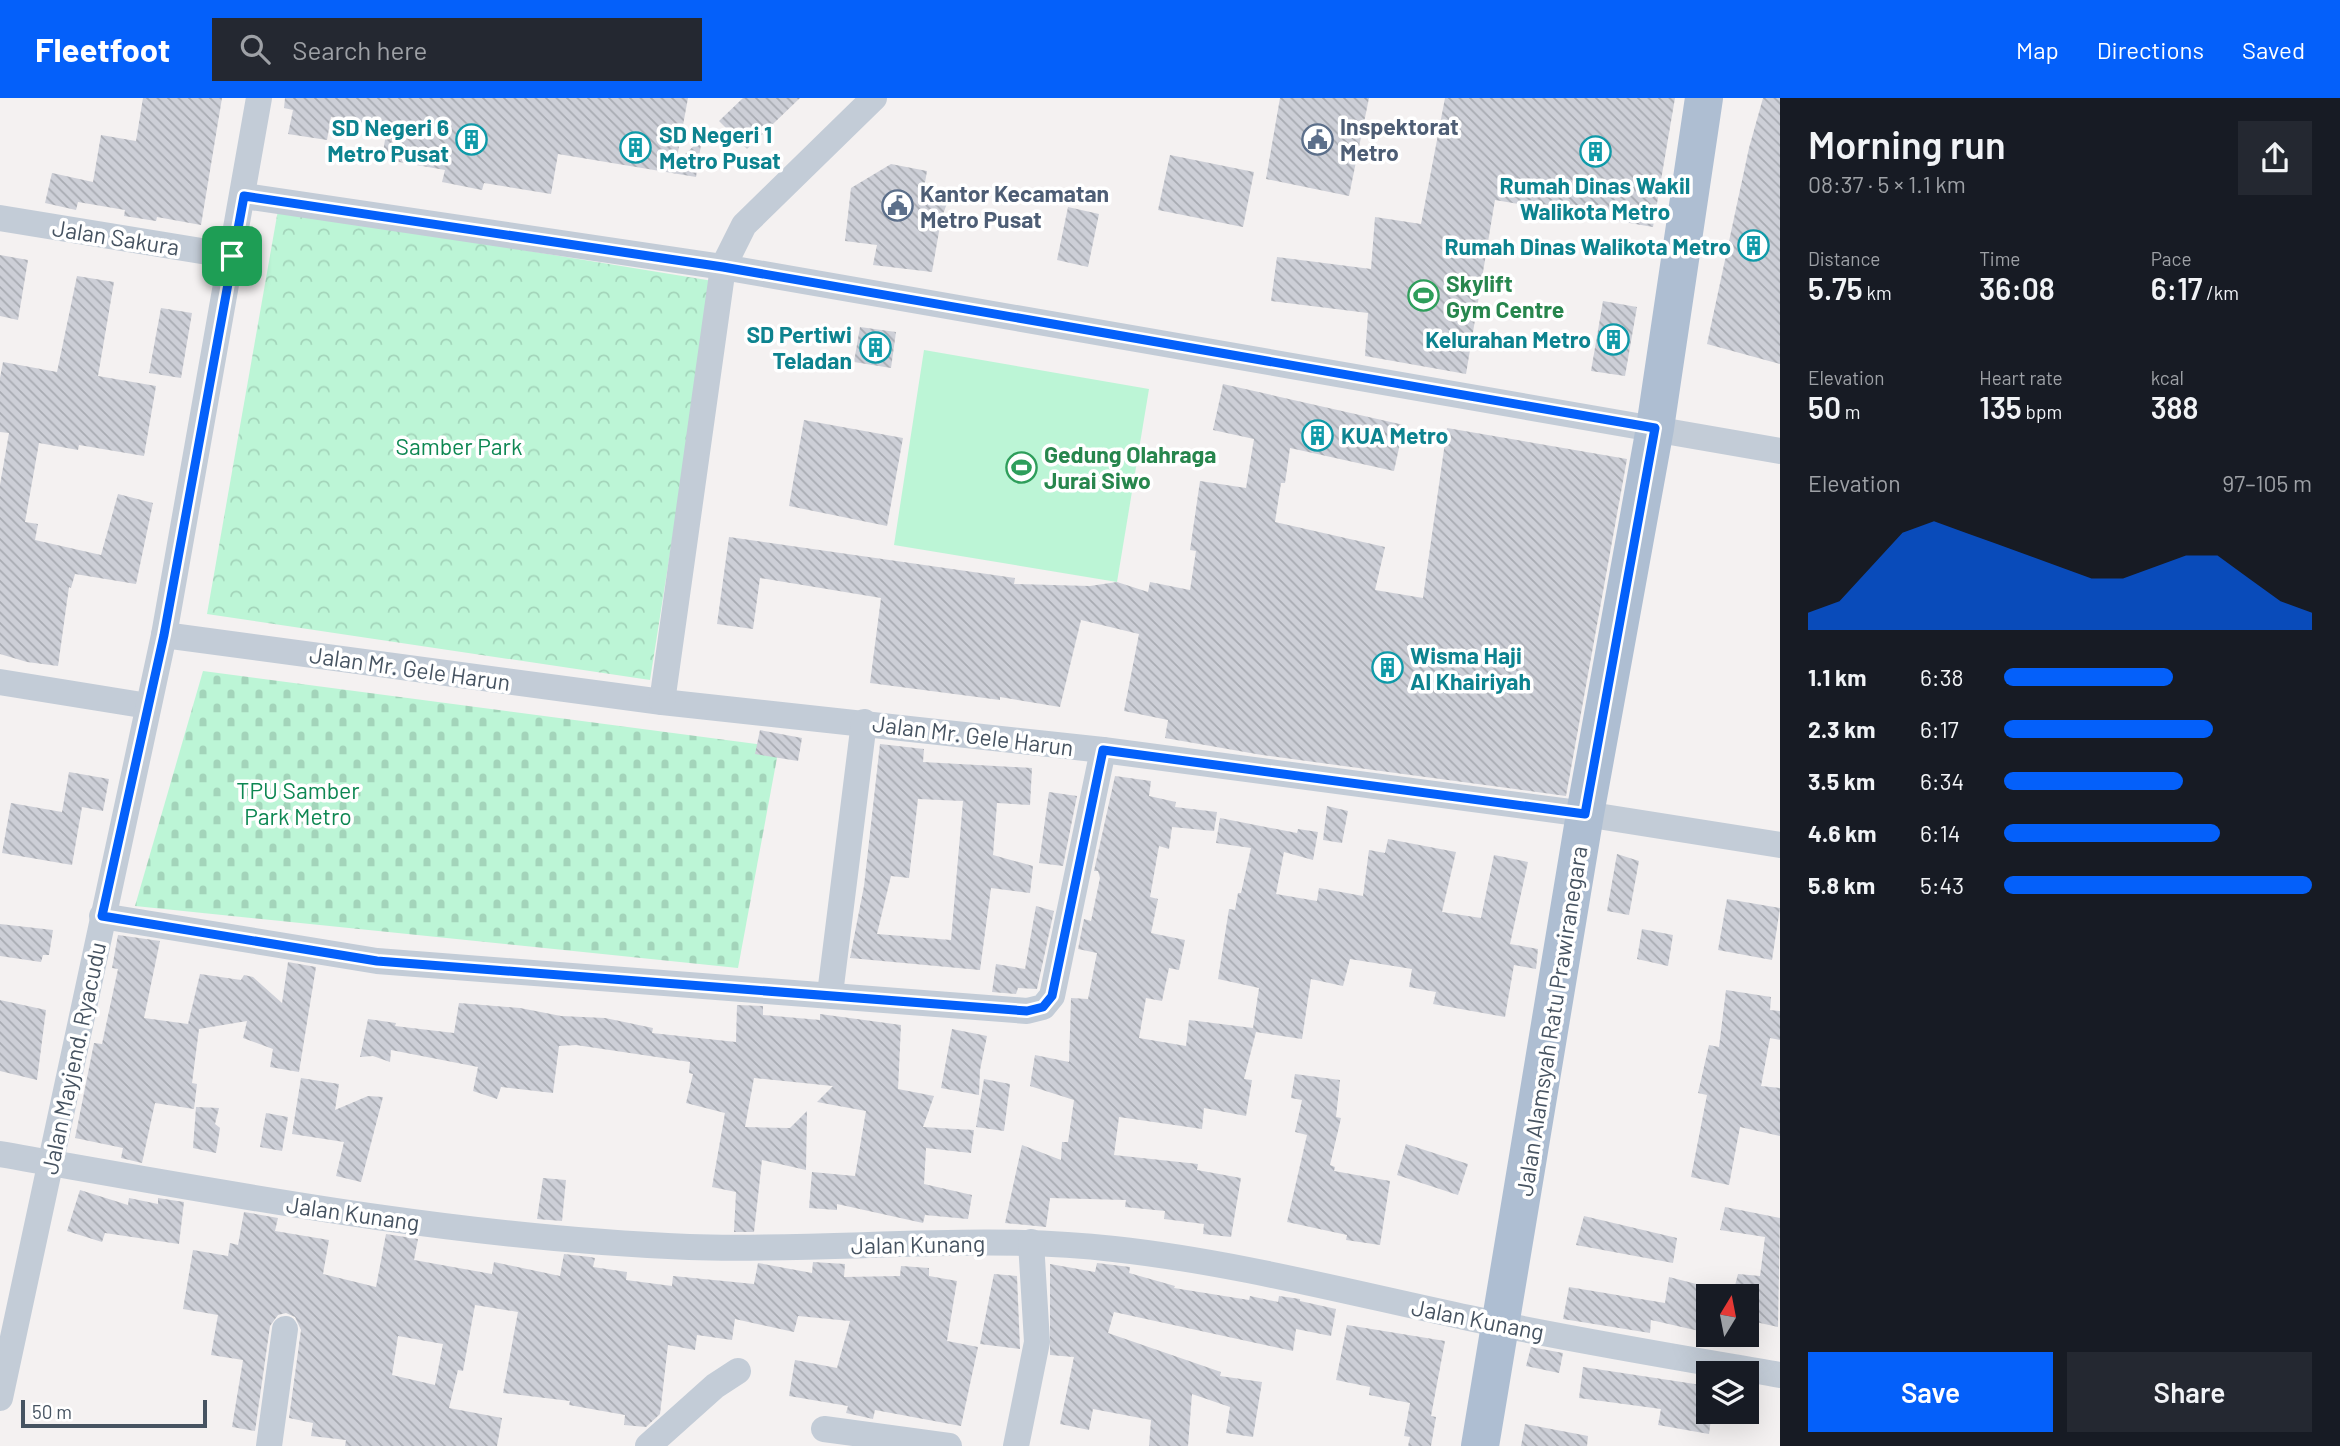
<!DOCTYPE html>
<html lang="en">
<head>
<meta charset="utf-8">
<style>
	body { margin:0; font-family:Barlow,sans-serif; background:#242831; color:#f1f3f6; height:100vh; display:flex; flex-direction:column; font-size:26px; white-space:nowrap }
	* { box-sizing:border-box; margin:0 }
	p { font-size:23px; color:#9ea1a6 }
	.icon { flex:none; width:38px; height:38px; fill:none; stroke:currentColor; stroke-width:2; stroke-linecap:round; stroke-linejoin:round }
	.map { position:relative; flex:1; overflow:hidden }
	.panel { display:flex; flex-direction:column; background:#171b24; width:560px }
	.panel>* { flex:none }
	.needle { width:46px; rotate:10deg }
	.buttons { position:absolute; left:1696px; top:1186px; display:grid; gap:14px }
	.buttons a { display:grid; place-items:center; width:63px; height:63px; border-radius:0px; background:#171b24; box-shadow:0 7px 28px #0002; font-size:35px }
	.scale { position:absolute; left:21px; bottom:18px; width:186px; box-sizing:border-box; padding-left:7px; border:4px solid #465361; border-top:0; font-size:19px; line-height:24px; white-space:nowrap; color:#465361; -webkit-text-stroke:5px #fff; paint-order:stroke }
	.pin { position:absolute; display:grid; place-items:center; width:60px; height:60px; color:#fff; margin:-30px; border-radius:14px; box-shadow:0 4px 10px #0006 }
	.round { display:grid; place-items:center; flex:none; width:74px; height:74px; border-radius:0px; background:#242831 }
	.headline { display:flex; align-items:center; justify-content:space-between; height:119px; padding:0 28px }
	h1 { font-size:38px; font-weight:600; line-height:52px }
	.figures { display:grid; grid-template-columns:repeat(3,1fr); gap:10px; height:119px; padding:7px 28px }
	.figures div { display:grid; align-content:center }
	.figures b { font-size:30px; font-weight:600 }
	.figures small { font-size:19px; font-weight:400 }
	.figures p { font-size:19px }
	.chart { height:196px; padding:14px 28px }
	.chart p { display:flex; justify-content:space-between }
	.chart svg { width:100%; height:126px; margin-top:7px; fill:#0460fa; opacity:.7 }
	.cta { display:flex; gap:14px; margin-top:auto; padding:14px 28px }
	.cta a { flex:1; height:80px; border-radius:0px; background:#0460fa; color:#fff; font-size:28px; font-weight:600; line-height:80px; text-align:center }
	.cta a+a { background:#242831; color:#f1f3f6 }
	ul { padding:0 28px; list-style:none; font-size:23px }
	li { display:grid; grid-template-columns:112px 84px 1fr; align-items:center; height:52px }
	li i { height:18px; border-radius:9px; background:#0460fa }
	header { display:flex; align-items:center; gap:42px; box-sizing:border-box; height:98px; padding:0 35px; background:#0460fa; color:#fff }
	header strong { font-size:33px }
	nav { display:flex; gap:38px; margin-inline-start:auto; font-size:24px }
	.search { width:490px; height:63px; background:#242831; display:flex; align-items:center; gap:18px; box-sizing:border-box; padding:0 24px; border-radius:0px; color:#9ea1a6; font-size:26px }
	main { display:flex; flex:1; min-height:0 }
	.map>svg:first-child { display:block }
	.cemetery { fill:url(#cemetery-stones) }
	.park { fill:url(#park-crowns) }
	.garden { fill:#bcf5d6 }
	.building { fill:url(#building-back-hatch); fill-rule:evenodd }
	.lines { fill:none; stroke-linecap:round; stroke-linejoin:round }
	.street { stroke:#c3ccd7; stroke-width:26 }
	.primary { stroke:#aebed2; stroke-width:38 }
	.route-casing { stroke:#fff; stroke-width:14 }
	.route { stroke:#0460fa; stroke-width:9 }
	.labels { text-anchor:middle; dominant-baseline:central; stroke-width:7; stroke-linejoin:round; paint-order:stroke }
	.service-label { font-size:23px; font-weight:bold; fill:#4e5e75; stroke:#fff; text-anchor:start }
	.culture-label { font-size:23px; font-weight:bold; fill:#0d838f; stroke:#fff; text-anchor:end }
	.street-label { font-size:23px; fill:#465361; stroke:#fff }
	.leisure-label { font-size:23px; font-weight:bold; fill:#27864d; stroke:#fff; text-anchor:start }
	.park-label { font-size:23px; fill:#0d8752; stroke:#fff }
</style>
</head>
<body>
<header>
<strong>Fleetfoot</strong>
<div class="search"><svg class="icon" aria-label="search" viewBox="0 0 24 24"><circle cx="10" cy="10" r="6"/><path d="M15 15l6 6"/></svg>Search here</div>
<nav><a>Map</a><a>Directions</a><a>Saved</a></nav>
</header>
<main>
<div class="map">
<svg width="1780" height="1348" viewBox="0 0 1780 1348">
	<defs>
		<pattern id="cemetery-stones" width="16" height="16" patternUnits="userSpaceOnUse" patternTransform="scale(1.75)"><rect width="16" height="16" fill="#bcf5d6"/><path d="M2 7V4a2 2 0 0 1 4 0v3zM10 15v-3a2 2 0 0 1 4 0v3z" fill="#a3d4ba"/></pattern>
		<pattern id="park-crowns" width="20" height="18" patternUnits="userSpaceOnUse" patternTransform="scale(1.75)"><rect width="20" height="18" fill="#bcf5d6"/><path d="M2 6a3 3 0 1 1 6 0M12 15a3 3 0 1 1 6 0" fill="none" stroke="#a3d4ba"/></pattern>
		<pattern id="building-back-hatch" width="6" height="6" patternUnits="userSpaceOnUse" patternTransform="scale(1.75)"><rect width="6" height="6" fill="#cdcfd7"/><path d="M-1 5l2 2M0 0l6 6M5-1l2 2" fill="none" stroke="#a8abb2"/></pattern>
	</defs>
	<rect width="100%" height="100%" fill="#f4f1f1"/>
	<!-- cemetery -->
	<polygon class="cemetery" points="203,573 779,649 738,870 135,808"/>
	<!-- park -->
	<polygon class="park" points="278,112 713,183 650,582 207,516"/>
	<!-- garden -->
	<polygon class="garden" points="924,252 1149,291 1117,484 894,447"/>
	<!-- building -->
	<g class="building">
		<polygon points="143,0 222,0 201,127 157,119 156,123 124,118 125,112 78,104 76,112 45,105 52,75 93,84 101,37 136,43"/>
		<polygon points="285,0 688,0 676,65 702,40 696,79 558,56 551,96 484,85 482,92 442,84 445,72 382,61 387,29 331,19 327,42 288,36 293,12 284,10"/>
		<polygon points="743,0 800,0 747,51 719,23"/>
		<polygon points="1280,0 1369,0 1349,98 1266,81"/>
		<polygon points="1445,0 1675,0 1653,129 1495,102 1466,276 1365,258 1368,215 1271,203 1277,159 1371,171 1375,119 1421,126"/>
		<polygon points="1763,0 1780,0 1780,266 1707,246 1749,50"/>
		<polygon points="1170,57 1254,74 1243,129 1158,112"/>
		<polygon points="891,66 927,73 924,90 951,94 941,122 932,174 873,167 877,147 845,143 851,90"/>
		<polygon points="1068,109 1099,116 1088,169 1057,162"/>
		<polygon points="0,157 28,162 18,222 0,218"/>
		<polygon points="77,178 114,184 98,278 156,288 144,358 79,347 78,352 39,345 25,424 38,426 35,442 101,457 118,396 153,405 136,486 75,476 71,490 69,489 58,568 27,564 0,556 0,387 9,335 0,334 0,280 3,264 57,274"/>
		<polygon points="1603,203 1637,209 1625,278 1591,273"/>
		<polygon points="161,210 192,215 181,280 149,275"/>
		<polygon points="860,229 896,234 891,270 854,264"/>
		<polygon points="1223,286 1404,327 1394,373 1290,350 1285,385 1281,385 1275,424 1385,449 1375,492 1423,500 1447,330 1627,361 1566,698 1262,657 1165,640 1168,622 1124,613 1139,536 1081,522 1060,609 1000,599 1000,602 870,585 881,500 760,480 753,531 717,526 729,439 1015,480 1014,486 1090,488 1117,484 1148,494 1150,484 1190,492 1196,453 1190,452 1200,383 1246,390 1254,341 1213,332"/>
		<polygon points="804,322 903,340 887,428 789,408"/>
		<polygon points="760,632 802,640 798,663 755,656"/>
		<path d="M880 646 924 651 923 664 1032 670 1030 707 997 705 993 757 1033 768 1030 795 991 790 980 872 850 860 864 788ZM918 701 963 703 951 842 877 836 891 778 909 780Z"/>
		<polygon points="69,674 109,681 103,713 82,709 72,767 2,755 11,705 62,714"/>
		<polygon points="1115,678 1151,683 1149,698 1176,704 1175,709 1217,714 1214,733 1172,729 1169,751 1159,748 1150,799 1158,801 1151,835 1185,842 1179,872 1169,870 1162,903 1146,900 1139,940 1186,948 1189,922 1253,930 1259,890 1218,881 1229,811 1235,812 1238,795 1241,795 1251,750 1216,745 1220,720 1297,735 1298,731 1318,734 1313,762 1284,754 1276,796 1317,803 1319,790 1363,798 1369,752 1385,755 1388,741 1456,754 1442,814 1481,820 1494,757 1528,764 1510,846 1538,851 1536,871 1514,867 1505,919 1433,906 1436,894 1409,889 1412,871 1350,861 1343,888 1311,881 1302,941 1256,934 1244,981 1252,982 1246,1018 1204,1010 1202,1031 1119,1019 1114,1057 1198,1066 1197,1072 1241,1080 1231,1139 1203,1136 1204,1126 1164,1121 1165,1113 1125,1109 1126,1102 1050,1100 1046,1129 1005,1125 1022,1047 1061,1062 1062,1044 1068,1044 1074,1002 1030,988 1035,957 1069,964 1071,900 1088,901 1097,855 1078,851 1084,821 1091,823 1100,780 1098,773 1094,773"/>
		<polygon points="1049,694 1077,698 1063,768 1039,765"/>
		<polygon points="1327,708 1348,713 1342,745 1323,742"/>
		<polygon points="1617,756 1639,763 1629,817 1607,813"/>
		<polygon points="1727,801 1780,810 1772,862 1718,852"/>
		<polygon points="1036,808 1054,813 1037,891 1018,890 1016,896 992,894 996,866 1025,871"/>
		<polygon points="0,826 53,832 49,857 43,857 41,864 0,858"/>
		<polygon points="1642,831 1673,837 1668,868 1637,861"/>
		<polygon points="118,837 160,843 144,920 188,926 200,876 241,882 244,877 253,879 282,905 288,864 316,869 299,974 270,969 273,951 243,940 247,923 199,931 192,985 197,986 194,1011 155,1005 142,1065 121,1060 123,1050 75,1040 94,945 102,946 118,871 112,870"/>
		<polygon points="1726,892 1771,899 1770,912 1780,913 1780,942 1770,940 1761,988 1780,990 1780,1038 1740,1029 1729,1087 1691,1079 1707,997 1698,995 1709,947 1719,949"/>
		<polygon points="0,902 46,912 37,982 0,973"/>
		<polygon points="459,905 520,910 561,918 605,920 653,930 652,935 736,944 737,907 763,908 763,917 820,922 820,916 901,927 898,991 934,998 923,1029 974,1032 971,1055 926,1050 924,1086 972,1097 968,1121 925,1117 923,1125 837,1106 837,1112 809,1110 812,1074 855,1078 866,1013 817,1004 833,988 754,980 745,1029 790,1030 807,1013 806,1072 762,1062 754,1134 734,1134 736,1094 712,1089 725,1015 686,1005 693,976 689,975 690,964 576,947 559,948 553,995 501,989 497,1001 473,993 478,969 391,952 390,964 373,958 360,959 368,921 396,925 395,928 454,935"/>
		<polygon points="952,931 987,938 980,972 979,997 941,990"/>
		<polygon points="1295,976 1340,982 1336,1019 1341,1020 1330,1067 1335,1069 1334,1073 1390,1083 1380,1147 1346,1142 1347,1137 1287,1124 1307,1037 1295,1034 1302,1002 1291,1000"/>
		<polygon points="301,980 339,986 335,1012 368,998 383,999 361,1084 336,1078 344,1044 292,1036"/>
		<polygon points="984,981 1010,986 1004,1033 976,1029"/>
		<polygon points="196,1009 219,1010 215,1026 220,1030 216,1055 193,1050"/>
		<polygon points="266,1015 288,1019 282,1053 260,1049"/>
		<polygon points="1406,1046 1468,1066 1458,1097 1397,1077"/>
		<polygon points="543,1080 566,1082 562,1123 537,1121"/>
		<polygon points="80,1092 128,1107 129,1100 158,1106 158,1100 184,1104 179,1146 105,1135 102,1144 67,1133"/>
		<polygon points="1725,1109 1780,1120 1778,1229 1751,1223 1752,1219 1746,1218 1746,1199 1732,1199 1738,1176 1760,1178 1765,1139 1720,1132"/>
		<path d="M244 1114 278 1120 275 1133 329 1142 323 1176 376 1189 386 1136 418 1141 414 1162 492 1176 494 1164 560 1178 564 1156 590 1159 595 1160 593 1169 627 1174 626 1182 672 1188 673 1178 754 1186 758 1165 812 1175 813 1164 845 1166 844 1179 900 1178 901 1168 929 1170V1178L957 1183 947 1243 978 1249 961 1328 875 1312 873 1321 846 1315 848 1308 789 1298 795 1262 837 1270 850 1223 798 1218 794 1234 735 1221 732 1242 697 1237 695 1252 668 1247 660 1316 646 1329 624 1327 625 1317 569 1307 570 1303 503 1295 518 1214 475 1207 463 1273 458 1272 449 1310 502 1320 497 1348H345L346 1342 311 1338 313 1325 289 1320 301 1232 295 1219 286 1215 278 1217 270 1228 255 1333 232 1329 243 1262 211 1257 218 1217 183 1211 193 1152 228 1158 230 1145 238 1147ZM398 1238 443 1246 435 1287 392 1277Z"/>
		<polygon points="1584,1118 1677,1140 1673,1165 1576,1147"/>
		<polygon points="1097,1165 1130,1169 1129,1175 1175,1188 1174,1190 1249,1202 1250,1198 1278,1204 1279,1198 1300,1201 1300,1203 1336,1211 1331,1238 1296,1231 1293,1253 1114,1214 1108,1235 1221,1274 1220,1278 1262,1284 1253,1339 1226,1335 1230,1309 1192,1296 1188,1348 1149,1348 1151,1322 1093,1311 1089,1332 1060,1326 1074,1259 1050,1257 1050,1166 1095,1174"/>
		<polygon points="994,1176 1017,1178 1020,1251 980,1246"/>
		<polygon points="1669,1179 1708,1189 1708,1235 1651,1222 1650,1235 1563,1221 1569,1189 1665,1205"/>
		<polygon points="1347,1227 1445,1243 1431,1318 1436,1319 1431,1348 1408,1348 1410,1339 1404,1338 1410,1305 1369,1297 1370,1289 1336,1282"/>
		<polygon points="1531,1249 1563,1255 1559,1275 1526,1268"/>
		<polygon points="1583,1269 1708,1288 1708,1314 1712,1314 1709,1336 1658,1327 1661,1311 1579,1300"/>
		<polygon points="1525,1326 1588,1338 1587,1348 1521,1348"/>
	</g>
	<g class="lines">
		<!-- street -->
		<g class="street">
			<polyline points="244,98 723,169 1780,353"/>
			<polyline points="0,120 232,158"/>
			<polyline points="164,537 662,604 1103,652 1585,716 1780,747"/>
			<polyline points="0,584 148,608"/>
			<polyline points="662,604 723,169 744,127 874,0"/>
			<polyline points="102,818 377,863 1027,913 1043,909 1052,898 1103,652"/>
			<polyline points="830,896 864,624"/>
			<path d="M0 1056C229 1096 457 1140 689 1149 831 1154 973 1135 1114 1151 1233 1164 1351 1195 1469 1220 1572 1242 1676 1259 1780 1277"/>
			<polyline points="0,1300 164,537 259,0"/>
			<polyline points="824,1331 949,1348"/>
			<polyline points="269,1348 285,1231"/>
			<polyline points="648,1348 715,1288 738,1273"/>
			<polyline points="1016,1348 1037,1244 1031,1144"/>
		</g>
		<!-- primary -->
		<polyline class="primary" points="1480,1348 1585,716 1655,330 1704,0"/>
	</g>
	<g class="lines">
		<defs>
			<polygon id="route" points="244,98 723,169 1655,330 1585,716 1103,652 1052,898 1043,909 1027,913 377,863 102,818 164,537"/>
		</defs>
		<!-- route casing -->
		<use href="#route" class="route-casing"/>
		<!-- route -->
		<use href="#route" class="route"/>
	</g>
	<!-- icons -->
	<defs>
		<symbol id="civic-ring" viewBox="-11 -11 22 22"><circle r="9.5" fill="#fff" stroke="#5c6f8a" stroke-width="1.5"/><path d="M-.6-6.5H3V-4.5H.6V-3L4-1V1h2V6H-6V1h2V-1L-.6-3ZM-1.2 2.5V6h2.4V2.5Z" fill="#5c6f8a"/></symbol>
		<symbol id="building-ring" viewBox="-11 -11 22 22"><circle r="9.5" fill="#fff" stroke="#0f9aa8" stroke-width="1.5"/><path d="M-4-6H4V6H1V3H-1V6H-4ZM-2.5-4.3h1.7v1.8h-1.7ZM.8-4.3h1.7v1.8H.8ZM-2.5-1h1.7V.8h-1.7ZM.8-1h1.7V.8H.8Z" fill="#0f9aa8"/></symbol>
		<symbol id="stadium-ring" viewBox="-11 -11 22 22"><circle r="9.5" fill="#fff" stroke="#2e9e5b" stroke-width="1.5"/><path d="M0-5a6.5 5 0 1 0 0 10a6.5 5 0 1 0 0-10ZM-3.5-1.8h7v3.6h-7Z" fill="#2e9e5b"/></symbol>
	</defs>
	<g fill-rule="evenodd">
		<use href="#civic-ring" x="1300" y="24" width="35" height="35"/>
		<use href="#building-ring" x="454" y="24" width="35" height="35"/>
		<use href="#building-ring" x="618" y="32" width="35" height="35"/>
		<use href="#building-ring" x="1578" y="36" width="35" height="35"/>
		<use href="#civic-ring" x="880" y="90" width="35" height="35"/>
		<use href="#building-ring" x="1736" y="130" width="35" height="35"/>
		<use href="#stadium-ring" x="1406" y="180" width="35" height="35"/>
		<use href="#building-ring" x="1596" y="224" width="35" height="35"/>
		<use href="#building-ring" x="858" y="232" width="35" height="35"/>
		<use href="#building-ring" x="1300" y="320" width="35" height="35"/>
		<use href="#stadium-ring" x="1004" y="352" width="35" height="35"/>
		<use href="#building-ring" x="1370" y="552" width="35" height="35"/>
	</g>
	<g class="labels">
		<!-- service labels -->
		<g class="service-label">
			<text x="1340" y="28">Inspektorat<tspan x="1340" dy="26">Metro</tspan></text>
			<text x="920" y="95">Kantor Kecamatan<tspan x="920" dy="26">Metro Pusat</tspan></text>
		</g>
		<!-- culture labels -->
		<g class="culture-label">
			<text x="449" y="29">SD Negeri 6<tspan x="449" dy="26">Metro Pusat</tspan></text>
			<text x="659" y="36" text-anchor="start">SD Negeri 1<tspan x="659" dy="26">Metro Pusat</tspan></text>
			<text x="1595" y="87" text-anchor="middle">Rumah Dinas Wakil<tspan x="1595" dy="26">Walikota Metro</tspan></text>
			<text x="1731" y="148">Rumah Dinas Walikota Metro</text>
			<text x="852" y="236">SD Pertiwi<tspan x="852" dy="26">Teladan</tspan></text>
			<text x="1591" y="241">Kelurahan Metro</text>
			<text x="1341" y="337" text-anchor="start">KUA Metro</text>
			<text x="1410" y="557" text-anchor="start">Wisma Haji<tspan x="1410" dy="26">Al Khairiyah</tspan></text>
		</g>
		<!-- street labels -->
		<g class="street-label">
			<text transform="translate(116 139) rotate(9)">Jalan Sakura</text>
			<text transform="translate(410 570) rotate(8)">Jalan Mr. Gele Harun</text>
			<text transform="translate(973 637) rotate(7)">Jalan Mr. Gele Harun</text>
			<text transform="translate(1551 923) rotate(-81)">Jalan Alamsyah Ratu Prawiranegara</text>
			<text transform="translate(73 960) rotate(-78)">Jalan Mayjend. Ryacudu</text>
			<text transform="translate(353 1115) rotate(8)">Jalan Kunang</text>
			<text transform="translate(918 1146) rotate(-1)">Jalan Kunang</text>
			<text transform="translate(1478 1221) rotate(11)">Jalan Kunang</text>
		</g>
		<!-- leisure labels -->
		<g class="leisure-label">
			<text x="1446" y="185">Skylift<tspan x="1446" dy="26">Gym Centre</tspan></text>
			<text x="1044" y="356">Gedung Olahraga<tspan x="1044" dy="26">Jurai Siwo</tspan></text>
		</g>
		<!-- park labels -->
		<g class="park-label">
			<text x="459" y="348">Samber Park</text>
			<text x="298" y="692">TPU Samber<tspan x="298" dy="26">Park Metro</tspan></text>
		</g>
	</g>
</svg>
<div class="buttons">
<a><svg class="needle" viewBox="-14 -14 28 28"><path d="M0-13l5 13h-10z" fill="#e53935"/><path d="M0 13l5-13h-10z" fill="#9ea1a6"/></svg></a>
<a><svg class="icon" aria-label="layers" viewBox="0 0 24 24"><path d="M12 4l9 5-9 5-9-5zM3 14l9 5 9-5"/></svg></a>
</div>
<div class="scale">50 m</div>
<div class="pin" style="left:232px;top:158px;background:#1e9e55"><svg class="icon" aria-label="arrive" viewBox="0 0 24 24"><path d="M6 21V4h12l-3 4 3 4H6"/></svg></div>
</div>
<section class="panel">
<div class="headline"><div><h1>Morning run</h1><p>08:37 · 5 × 1.1 km</p></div><a class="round"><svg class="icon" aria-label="share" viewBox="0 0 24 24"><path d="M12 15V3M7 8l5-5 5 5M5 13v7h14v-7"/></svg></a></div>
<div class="figures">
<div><p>Distance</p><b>5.75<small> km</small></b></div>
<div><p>Time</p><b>36:08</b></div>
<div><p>Pace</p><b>6:17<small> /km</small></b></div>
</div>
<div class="figures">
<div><p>Elevation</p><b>50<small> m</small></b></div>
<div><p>Heart rate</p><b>135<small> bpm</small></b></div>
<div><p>kcal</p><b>388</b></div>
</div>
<div class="chart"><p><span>Elevation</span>97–105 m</p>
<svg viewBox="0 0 160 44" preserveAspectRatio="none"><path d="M0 44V38L10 34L20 22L30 10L40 6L50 10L60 14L70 18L80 22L90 26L100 26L110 22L120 18L130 18L140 26L150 34L160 38V44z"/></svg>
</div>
<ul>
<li><b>1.1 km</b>6:38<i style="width:55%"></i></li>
<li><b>2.3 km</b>6:17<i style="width:68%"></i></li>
<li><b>3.5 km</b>6:34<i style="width:58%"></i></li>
<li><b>4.6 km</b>6:14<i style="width:70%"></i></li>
<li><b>5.8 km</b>5:43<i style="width:100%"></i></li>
</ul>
<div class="cta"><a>Save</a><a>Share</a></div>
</section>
</main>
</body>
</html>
